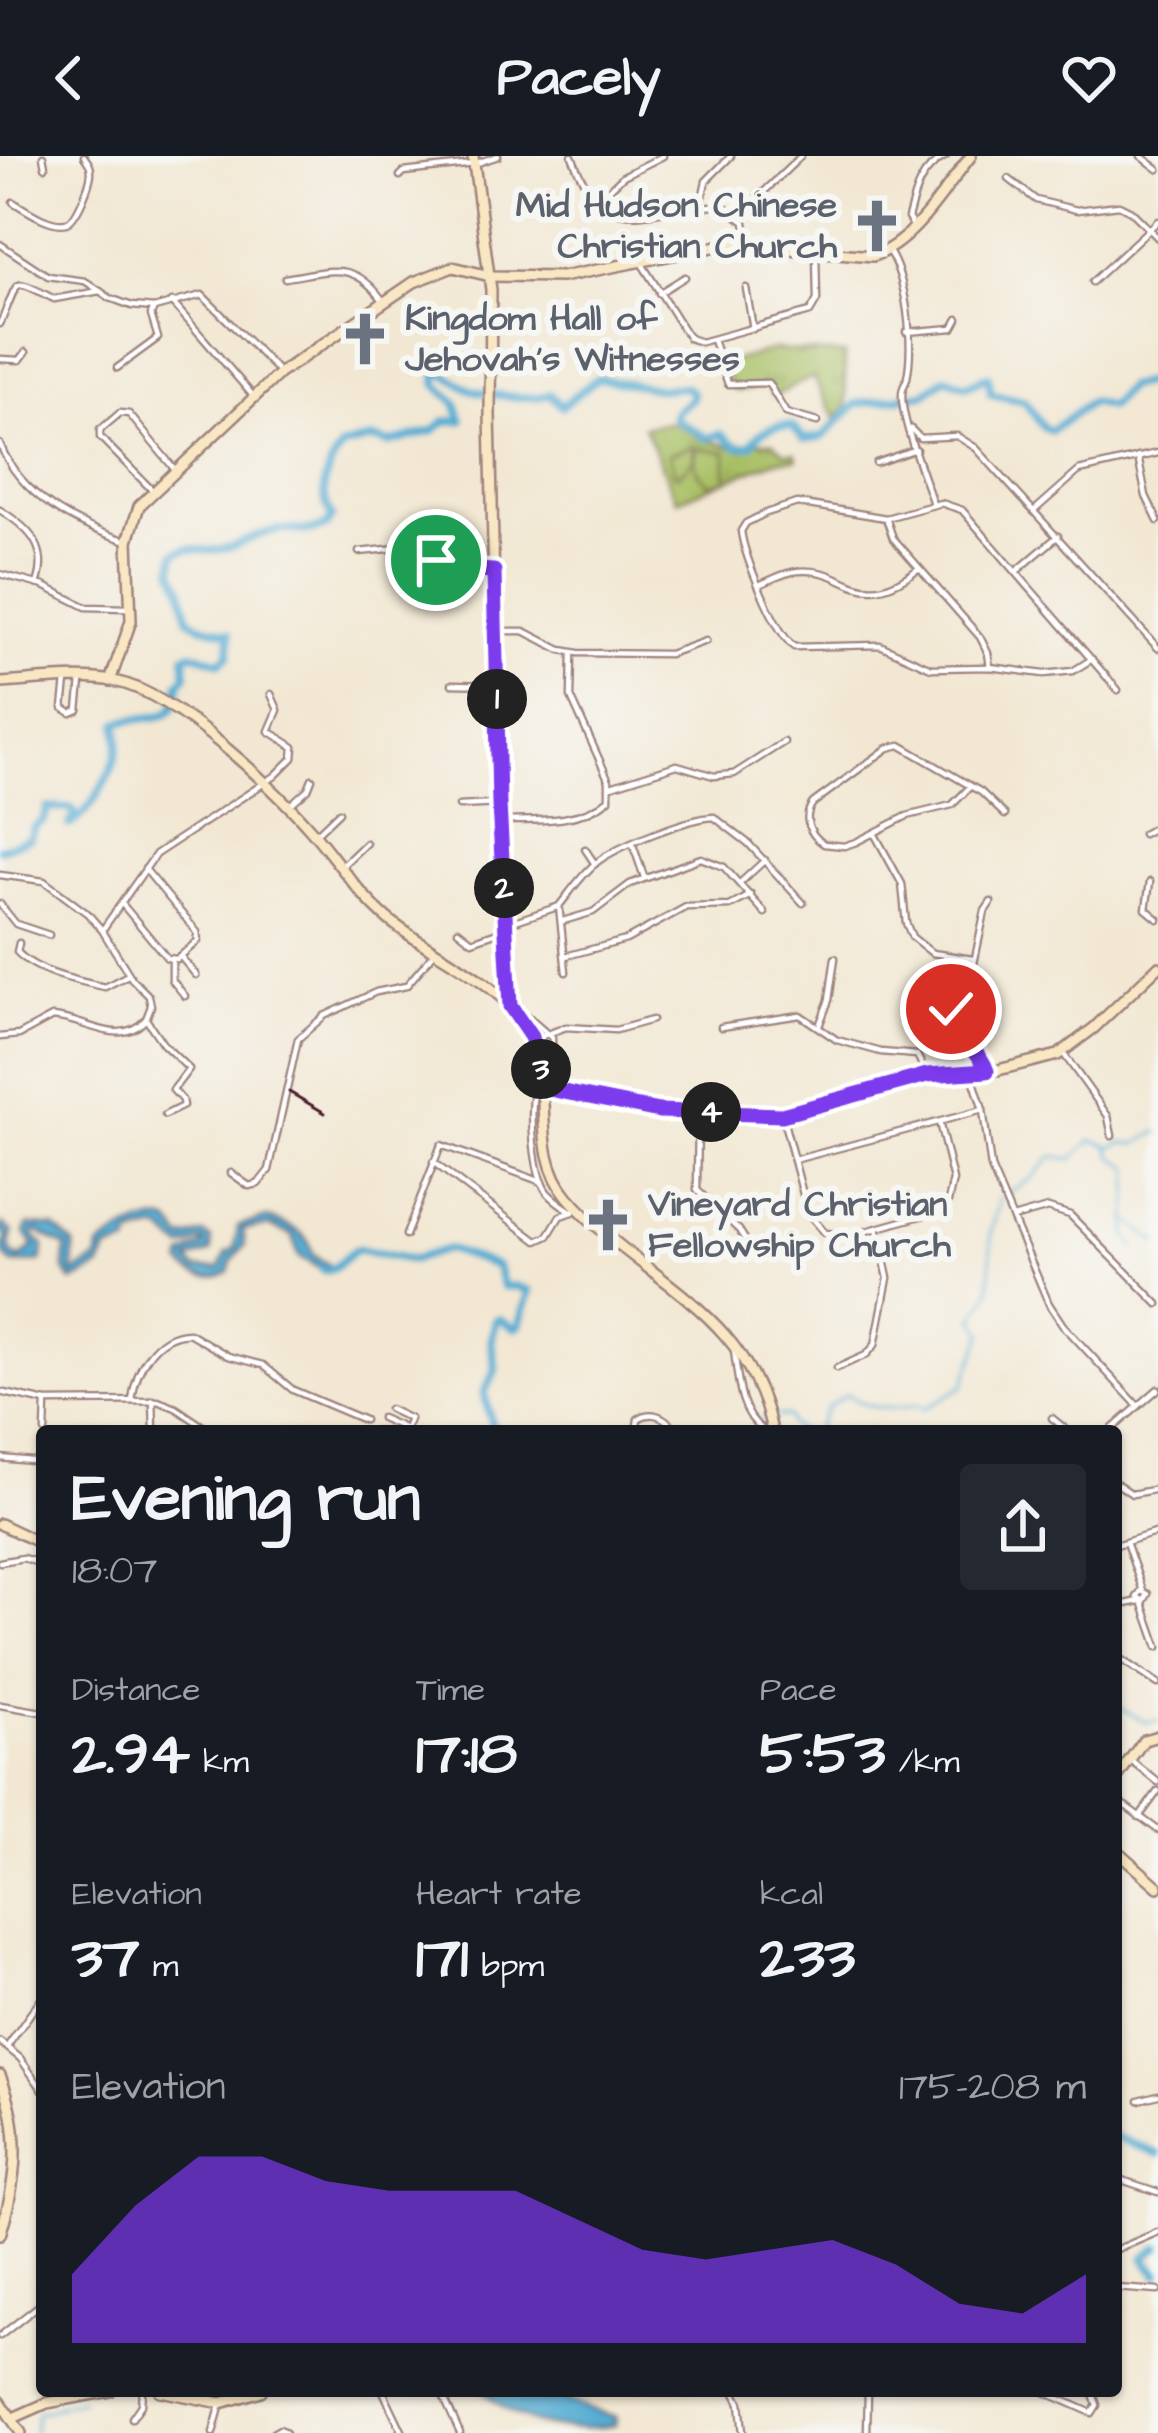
<!DOCTYPE html>
<html lang="en">
<head>
<meta charset="utf-8">
<style>
	body { margin:0; font-family:"Architects Daughter",sans-serif; background:#242831; color:#f1f3f6; height:100vh; display:flex; flex-direction:column; font-size:45px; white-space:nowrap }
	* { box-sizing:border-box; margin:0 }
	p { font-size:39px; color:#9ea1a6 }
	.icon { flex:none; width:66px; height:66px; fill:none; stroke:currentColor; stroke-width:2; stroke-linecap:round; stroke-linejoin:round }
	.map { position:relative; flex:1; overflow:hidden }
	.panel { position:absolute; left:36px; top:1269px; width:1086px; height:972px; display:flex; flex-direction:column; background:#171b24; border-radius:12px; box-shadow:0 3px 9px #0004 }
	.panel>* { flex:none }
	.pin { position:absolute; display:grid; place-items:center; width:102px; height:102px; color:#fff; margin:-51px; border:6px solid #fff; border-radius:50%; box-shadow:0 3px 12px #0007 }
	.km { position:absolute; width:60px; height:60px; margin:-30px; border-radius:50%; background:#222; color:#fff; font-size:33px; line-height:60px; text-align:center }
	.round { display:grid; place-items:center; flex:none; width:126px; height:126px; border-radius:12px; background:#242831 }
	.overview { display:flex; align-items:center; justify-content:space-between; height:204px; padding:0 36px }
	h1 { font-size:66px; font-weight:800; line-height:90px }
	.metrics { display:grid; grid-template-columns:repeat(3,1fr); gap:18px; height:204px; padding:12px 36px }
	.metrics div { display:grid; align-content:center }
	.metrics b { font-size:60px; font-weight:800 }
	.metrics small { font-size:33px; font-weight:400 }
	.metrics p { font-size:33px }
	.chart { height:336px; padding:24px 36px }
	.chart p { display:flex; justify-content:space-between }
	.chart svg { width:100%; height:216px; margin-top:12px; fill:#7c3aed; opacity:.7 }
	header { display:flex; justify-content:space-between; align-items:center; height:156px; padding:0 36px; background:#171b24; font-size:54px; font-weight:800 }
	.map>svg:first-child { display:block }
	.grass { fill:url(#grass-tufts); stroke:#796f48; stroke-width:3 }
	.pitch { fill:#a8bf64; stroke:#796f48; stroke-width:3 }
	.water { fill:#57add3; stroke:#50667f; stroke-width:3 }
	.lines { fill:none; stroke-linecap:round; stroke-linejoin:round }
	.stream { stroke:#57add3; stroke-width:3 }
	.river { stroke:#57add3; stroke-width:8 }
	.street-casing { stroke:#9e837e; stroke-width:9 }
	.secondary-casing { stroke:#9e837e; stroke-width:14 }
	.street { stroke:#fff; stroke-width:4.5 }
	.secondary { stroke:#f9e7c3; stroke-width:9 }
	.rail { stroke:#4a1f2b; stroke-width:3 }
	.route-casing { stroke:#fff; stroke-width:24 }
	.route { stroke:#7c3aed; stroke-width:15 }
	.labels { text-anchor:middle; dominant-baseline:central; stroke-width:12; stroke-linejoin:round; paint-order:stroke }
	.worship-label { font-size:36px; font-weight:bold; fill:#5b616d; stroke:#f6f6f2; text-anchor:start }
</style>
</head>
<body>
<header><svg class="icon" aria-label="back" viewBox="0 0 24 24"><path d="M15 5l-7 7 7 7"/></svg>Pacely<svg class="icon" aria-label="heart" viewBox="0 0 24 24"><path d="M12 20l-8-8c-3-5 5-10 8-4 3-6 11-1 8 4z"/></svg></header>
<div class="map">
<svg width="1158" height="2277" viewBox="0 0 1158 2277">
	<defs>
		<pattern id="grass-tufts" width="24" height="20" patternUnits="userSpaceOnUse" patternTransform="scale(3)"><rect width="24" height="20" fill="#a8bf64"/><path d="M3 7l-1-3M5 7V3M7 7l1-3M15 17l-1-3M17 17v-4M19 17l1-3" fill="none" stroke="#8b9b53"/></pattern>
	</defs>
	<rect width="100%" height="100%" fill="#f6f6f2"/>
	<filter id="ink" filterUnits="userSpaceOnUse"><feTurbulence type="fractalNoise" baseFrequency=".00833" numOctaves="2"/><feDisplacementMap in="SourceGraphic" scale="24" xChannelSelector="R" yChannelSelector="G"/><feConvolveMatrix kernelMatrix="1 2 1 2 8 2 1 2 1" color-interpolation-filters="sRGB"/></filter>
	<filter id="wash" filterUnits="userSpaceOnUse"><feTurbulence type="fractalNoise" baseFrequency=".004" numOctaves="4" result="noise"/><feDisplacementMap in="SourceGraphic" scale="48" xChannelSelector="R" yChannelSelector="G"/><feGaussianBlur stdDeviation="2.7" result="paint"/><feColorMatrix in="noise" values="0 0 0 0 0 0 0 0 0 0 0 0 0 0 0 0 0 1.4 0 .05"/><feComposite in="paint" operator="in"/></filter>
	<g filter="url(#wash)">
		<rect width="100%" height="100%" fill="#f2e7d2"/>
		<!-- grass -->
		<g class="grass">
			<polygon points="773,194 844,198 847,252 835,262 813,221 774,240 767,229 737,235 732,232 721,208"/>
			<polygon points="673,266 701,282 742,294 759,286 773,286 785,297 795,297 797,303 777,304 677,344 644,271"/>
		</g>
		<!-- pitch -->
		<polygon class="pitch" points="693,290 695,302 697,292 726,296 726,324 710,329 696,314 695,303 677,320 669,298"/>
		<!-- water -->
		<g class="water">
			<path d="M268 1062C289 1070 309 1075 313 1099L329 1109 327 1117 299 1100 292 1079 270 1070 243 1073 245 1090 232 1104 229 1116C212 1125 195 1123 182 1108L184 1100 204 1089V1085L183 1092C156 1076 172 1067 132 1080L128 1089 107 1094 101 1111 72 1126 64 1112 66 1091 36 1075 33 1080 44 1090 41 1105 14 1108 4 1099 2 1090 8 1081 0 1075 3 1068 13 1076 9 1094 19 1103 34 1091 25 1077 29 1069 54 1071 74 1089 73 1117 98 1103 99 1092C109 1082 155 1057 170 1067 176 1070 178 1078 182 1083L204 1078 211 1083V1096L189 1104 196 1113 220 1112 226 1098 235 1092 238 1070Z"/>
			<path d="M483 2235H558L571 2247 616 2262 615 2269C560 2277 523 2272 483 2235Z"/>
		</g>
		<g class="lines">
			<!-- stream -->
			<g class="stream">
				<polyline points="1109,991 1113,1001 1131,1012 1127,1079 1135,1091"/>
				<polyline points="1007,1038 1031,1023 1053,1000 1072,1003 1092,984 1113,991 1122,986 1136,988 1158,976"/>
				<polyline points="1127,1064 1158,1087"/>
				<polyline points="776,1260 787,1260 792,1270 800,1275"/>
				<polyline points="758,1264 762,1262"/>
				<path d="M815 1275 827 1251 847 1238C869 1255 892 1254 917 1249L924 1253 963 1230 984 1176 974 1162 990 1136 991 1076 1000 1043"/>
				<polyline points="1116,1550 1146,1566 1158,1564"/>
				<polyline points="42,2173 39,2181 42,2188"/>
				<polyline points="33,2277 37,2257 81,2244"/>
			</g>
			<!-- river -->
			<g class="river">
				<path d="M0 693 30 682 33 672 44 664 47 652 72 653 75 657 69 669C90 660 117 609 119 586 119 580 117 574 118 567 143 556 180 574 179 527L186 520 185 499 192 497 220 506 229 499 230 477 199 469 188 462 182 431 173 414 175 397C190 389 197 395 212 394 237 394 256 376 279 374 297 373 309 378 327 370L332 361C317 335 325 314 342 291L372 283 389 287 433 275 445 265H462L456 247 437 229 436 218C452 217 457 229 472 234 490 239 535 245 550 238L562 250 598 222 662 233 685 231 692 236V242L675 257V263L707 282 721 278 738 291 751 289C760 274 775 268 792 270L804 283 822 281 856 248 924 238 946 222 966 230 988 220 991 238 1024 245 1044 272 1051 275 1090 246 1110 251 1127 231 1158 224"/>
				<polyline points="323,1114 334,1112 356,1093 412,1104 447,1093 497,1110 503,1131 515,1130 529,1135 519,1170 514,1172 500,1163 496,1164 491,1186 496,1213 484,1237 493,1275"/>
				<polyline points="1116,1981 1158,1998"/>
				<polyline points="1158,2091 1144,2102 1158,2118"/>
			</g>
		</g>
	</g>
	<g filter="url(#ink)">
		<g class="lines">
			<defs>
				<g id="street">
					<polyline points="43,0 45,11"/>
					<path d="M572 0C607 95 652 44 725 51L745 66 748 89"/>
					<polyline points="1141,0 1158,13"/>
					<polyline points="400,20 404,16 474,8 498,0"/>
					<polyline points="1009,23 1036,44 1077,54 1119,49 1131,55 1158,82"/>
					<path d="M13 46C26 54 51 71 66 67 77 64 90 28 91 17 91 8 88 7 84 0"/>
					<polyline points="596,46 623,20 663,0"/>
					<polyline points="700,52 706,25 731,0"/>
					<polyline points="740,59 801,0"/>
					<path d="M913 70 908 62C915 35 920 14 946 0"/>
					<polyline points="0,88 48,120 85,125 110,142 132,150 154,152 202,139 278,215"/>
					<path d="M888 94C907 123 914 187 907 222 904 233 902 229 902 240 902 266 924 321 933 348"/>
					<polyline points="642,108 689,182 701,186 810,156 817,144 816,96"/>
					<path d="M285 122C331 115 354 103 384 146"/>
					<polyline points="1092,126 1158,65"/>
					<polyline points="746,132 753,173"/>
					<polyline points="659,137 685,121"/>
					<polyline points="172,146 255,242"/>
					<path d="M0 168C21 122 9 120 54 143L100 135"/>
					<polyline points="906,176 953,172 958,163"/>
					<polyline points="713,184 728,228 768,227 786,257 817,266"/>
					<polyline points="0,203 20,204 26,196"/>
					<polyline points="117,212 158,182 151,159 154,152"/>
					<polyline points="911,273 920,282 957,280 976,292 1158,492"/>
					<path d="M0 288C20 340 76 370 128 385"/>
					<polyline points="1138,301 1146,340 1158,365"/>
					<polyline points="876,307 916,293"/>
					<polyline points="152,334 100,281 100,274 120,257 129,258 176,315"/>
					<path d="M0 354C29 372 50 392 37 428"/>
					<polyline points="1035,354 1079,315 1158,297"/>
					<polyline points="886,362 893,382 980,481 988,497 990,511"/>
					<polyline points="359,396 407,391 452,412 494,415"/>
					<polyline points="1018,414 1058,380"/>
					<polyline points="0,418 44,430 86,451 127,452"/>
					<path d="M761 428C773 423 785 416 798 415 849 410 856 459 918 413"/>
					<polyline points="495,475 524,475 561,494 578,497 669,498 706,485"/>
					<path d="M1092 503 1073 515 1044 518 990 511 931 512 880 489 794 491C775 476 744 400 741 375L746 367 766 357 797 347 886 362 941 347 962 354 1118 534"/>
					<polyline points="66,525 63,552 71,557 78,554 81,525"/>
					<polyline points="452,528 496,529"/>
					<polyline points="611,630 677,609 714,620 734,618 784,586"/>
					<path d="M970 631 952 649 907 660 856 686 844 690 824 688C809 678 802 662 813 647L888 592 900 589 981 636 1005 659"/>
					<polyline points="290,649 308,633 312,623"/>
					<polyline points="459,650 499,648"/>
					<path d="M500 665C536 664 580 668 609 643V625L571 541 572 497"/>
					<polyline points="874,677 902,728 906,767 912,781 932,797 973,803"/>
					<polyline points="1143,678 1158,670"/>
					<polyline points="315,679 339,656"/>
					<polyline points="633,689 644,721"/>
					<polyline points="585,693 595,708"/>
					<polyline points="342,710 366,687"/>
					<polyline points="0,719 44,725 88,758 102,774 132,823 149,840 151,850 146,863 163,888 189,913 173,934 182,944 183,950 165,959"/>
					<polyline points="1150,726 1146,753 1158,763"/>
					<polyline points="740,727 765,704"/>
					<polyline points="0,748 16,768 49,779"/>
					<polyline points="123,749 167,802 177,803 198,785 197,776 145,713"/>
					<polyline points="563,765 593,756 630,728 701,702 724,711 765,757"/>
					<polyline points="506,768 557,751"/>
					<polyline points="103,773 156,698 275,620 293,602 294,591 269,575 278,554 271,538"/>
					<polyline points="458,774 472,785 506,773"/>
					<path d="M19 787 17 796C37 817 77 825 105 831L128 819"/>
					<polyline points="180,800 196,819"/>
					<polyline points="566,800 626,784 686,751 730,750 751,739"/>
					<polyline points="172,803 172,824 185,840"/>
					<path d="M566 816 559 750C571 735 582 718 597 706 618 690 688 662 714 661L748 687 803 747"/>
					<polyline points="528,861 552,882 552,898"/>
					<polyline points="819,870 829,844 835,802"/>
					<polyline points="721,871 800,859 837,884 881,896 917,899 927,919"/>
					<path d="M0 881 19 879 52 861C87 863 119 893 146 863"/>
					<polyline points="532,884 566,871 616,874 652,864"/>
					<polyline points="1063,897 1108,960 1112,980"/>
					<polyline points="987,911 956,874 951,853 973,812 985,755 991,746"/>
					<polyline points="971,916 983,954 991,1012 1049,1148 1063,1169 1138,1250"/>
					<path d="M543 932 534 935C530 958 533 1017 547 1036 554 1044 563 1050 571 1055"/>
					<polyline points="698,956 697,1034 739,1074 756,1101"/>
					<polyline points="782,959 808,1057 825,1077 852,1079 935,1056 948,1046 953,1024 939,966"/>
					<polyline points="794,1004 983,954"/>
					<polyline points="433,1006 537,1085 548,1080 560,1060 573,1056"/>
					<polyline points="231,1017 249,1030 258,1028 269,1014 298,883 324,860 376,836 406,830 435,796"/>
					<polyline points="1013,1062 1048,1052 1070,1059 1158,1148"/>
					<polyline points="406,1079 441,989 542,1026"/>
					<path d="M734 1194C738 1223 739 1257 764 1275"/>
					<polyline points="837,1212 866,1199 875,1189 888,1122 877,1072"/>
					<polyline points="0,1236 46,1246 158,1245 176,1252 210,1275"/>
					<path d="M132 1244C136 1213 154 1178 189 1177L228 1200 263 1209 293 1234 364 1264"/>
					<polyline points="153,1244 154,1275"/>
					<polyline points="389,1253 410,1263 405,1275"/>
					<polyline points="381,1262 406,1273"/>
					<polyline points="1052,1262 1068,1275"/>
					<polyline points="1112,1273 1158,1233"/>
					<polyline points="45,1275 46,1246"/>
					<polyline points="374,1275 386,1275"/>
					<path d="M636 1275 638 1263C654 1252 667 1263 677 1275"/>
					<polyline points="0,1302 42,1306"/>
					<polyline points="38,1304 42,1288"/>
					<polyline points="1116,1327 1132,1338 1158,1333"/>
					<polyline points="1126,1386 1143,1435"/>
					<polyline points="1116,1389 1158,1376"/>
					<polyline points="0,1406 23,1402 42,1408"/>
					<polygon points="1141,1435 1148,1438 1144,1445 1137,1441"/>
					<polyline points="1142,1445 1158,1491"/>
					<polyline points="1116,1450 1140,1445"/>
					<polyline points="1116,1500 1158,1528"/>
					<polyline points="0,1549 42,1556"/>
					<polyline points="1130,1604 1158,1626"/>
					<polyline points="1116,1643 1158,1674"/>
					<polyline points="1139,1661 1158,1635"/>
					<polyline points="0,1886 20,1902 42,1933"/>
					<polyline points="7,1891 42,1841"/>
					<polyline points="1139,1944 1158,1939"/>
					<polyline points="1116,2022 1158,2036"/>
					<polyline points="1116,2094 1158,2076"/>
					<polyline points="1116,2132 1158,2135"/>
					<polyline points="0,2180 42,2147"/>
					<polyline points="383,2235 403,2277"/>
					<polyline points="441,2235 460,2277"/>
					<polyline points="734,2235 740,2247 743,2277"/>
					<polyline points="1042,2235 1092,2257 1097,2249 1092,2235"/>
					<polyline points="132,2262 141,2249 142,2235"/>
					<polyline points="213,2277 221,2247"/>
					<polyline points="273,2277 280,2273 286,2277"/>
					<polyline points="867,2277 868,2235"/>
				</g>
				<g id="secondary">
					<polyline points="473,0 491,134 490,258 499,648 510,850"/>
					<path d="M110 525 131 465 128 385 139 350 280 217 414 126 453 111 490 120 562 121 728 88 873 100C914 87 945 32 971 0"/>
					<path d="M0 527C38 525 81 518 118 526 174 538 273 630 311 674 336 703 359 739 388 763 432 800 501 823 529 876 556 929 528 994 568 1041 640 1124 748 1153 772 1275"/>
					<polyline points="544,932 659,955 798,957 891,927 937,917 998,914 1058,899 1094,872 1158,811"/>
					<polyline points="0,1368 42,1388"/>
					<polyline points="1116,1623 1144,1584 1158,1580"/>
					<polyline points="1116,1694 1158,1731"/>
					<path d="M0 1919C23 1974 17 2024 0 2079"/>
					<polyline points="160,2235 221,2247 261,2235"/>
					<polyline points="0,2245 21,2277"/>
					<polyline points="13,2262 47,2247 110,2235"/>
				</g>
			</defs>
			<!-- street casing -->
			<use href="#street" class="street-casing"/>
			<!-- secondary casing -->
			<use href="#secondary" class="secondary-casing"/>
			<!-- street -->
			<use href="#street" class="street"/>
			<!-- secondary -->
			<use href="#secondary" class="secondary"/>
			<!-- rail -->
			<polyline class="rail" points="289,936 325,957"/>
		</g>
	</g>
	<g class="lines" filter="url(#ink)">
		<defs>
			<path id="route" d="M436 404 456 413 494 415 499 648 510 850 531 881 544 932 659 955 782 959 927 919 987 915C979 891 954 881 951 853"/>
		</defs>
		<!-- route casing -->
		<use href="#route" class="route-casing"/>
		<!-- route -->
		<use href="#route" class="route"/>
	</g>
	<!-- icons -->
	<defs>
		<symbol id="church-bare" viewBox="-9 -9 18 18"><path d="M-1.2-6h2.4v3.5h3.3v2.4h-3.3V6h-2.4V-.1h-3.3v-2.4h3.3Z" fill="#6b7280" stroke="#f6f6f2" stroke-width="2.5" paint-order="stroke"/></symbol>
	</defs>
	<g fill-rule="evenodd">
		<use href="#church-bare" x="839" y="32" width="76" height="76"/>
		<use href="#church-bare" x="327" y="145" width="76" height="76"/>
		<use href="#church-bare" x="570" y="1031" width="76" height="76"/>
	</g>
	<g class="labels">
		<!-- worship labels -->
		<g class="worship-label">
			<text x="837" y="49" text-anchor="end">Mid Hudson Chinese<tspan x="837" dy="41">Christian Church</tspan></text>
			<text x="405" y="162">Kingdom Hall of<tspan x="405" dy="41">Jehovah's Witnesses</tspan></text>
			<text x="648" y="1048">Vineyard Christian<tspan x="648" dy="41">Fellowship Church</tspan></text>
		</g>
	</g>
</svg>
<div class="pin" style="left:436px;top:404px;background:#1e9e55"><svg class="icon" aria-label="arrive" viewBox="0 0 24 24"><path d="M6 21V4h12l-3 4 3 4H6"/></svg></div>
<div class="pin" style="left:951px;top:853px;background:#d93025"><svg class="icon" aria-label="check" viewBox="0 0 24 24"><path d="M5 12l5 5 9-10"/></svg></div>
<b class="km" style="left:497px;top:543px">1</b>
<b class="km" style="left:504px;top:732px">2</b>
<b class="km" style="left:541px;top:913px">3</b>
<b class="km" style="left:711px;top:956px">4</b>
<section class="panel">
<div class="overview"><div><h1>Evening run</h1><p>18:07</p></div><a class="round"><svg class="icon" aria-label="share" viewBox="0 0 24 24"><path d="M12 15V3M7 8l5-5 5 5M5 13v7h14v-7"/></svg></a></div>
<div class="metrics">
<div><p>Distance</p><b>2.94<small> km</small></b></div>
<div><p>Time</p><b>17:18</b></div>
<div><p>Pace</p><b>5:53<small> /km</small></b></div>
</div>
<div class="metrics">
<div><p>Elevation</p><b>37<small> m</small></b></div>
<div><p>Heart rate</p><b>171<small> bpm</small></b></div>
<div><p>kcal</p><b>233</b></div>
</div>
<div class="chart"><p><span>Elevation</span>175–208 m</p>
<svg viewBox="0 0 160 44" preserveAspectRatio="none"><path d="M0 44V30L10 16L20 6L30 6L40 11L50 13L60 13L70 13L80 19L90 25L100 27L110 25L120 23L130 28L140 36L150 38L160 30V44z"/></svg>
</div>
</section>
</div>
</body>
</html>
